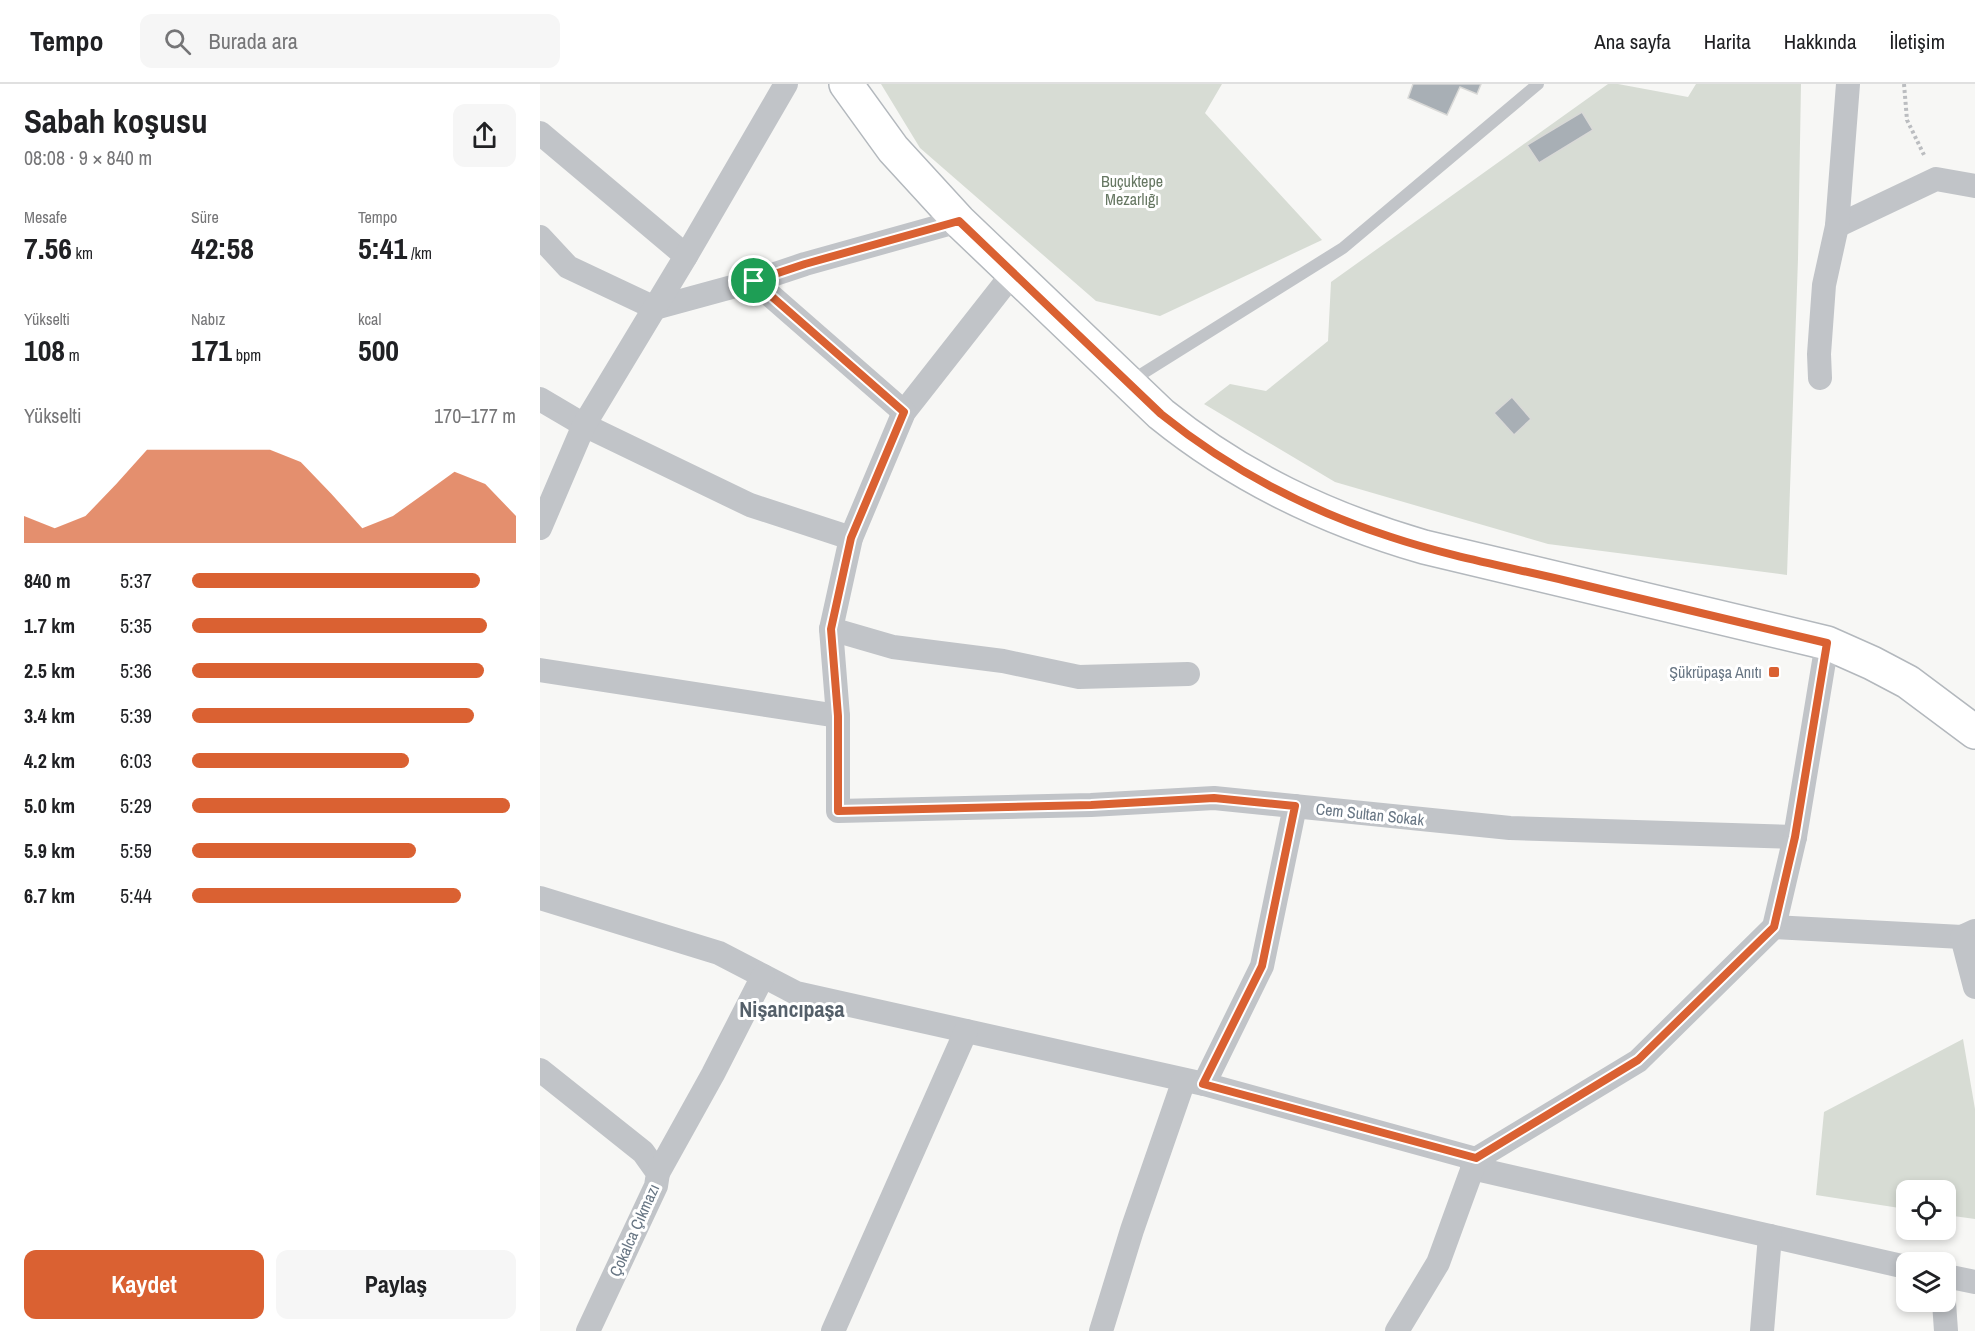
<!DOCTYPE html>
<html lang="tr">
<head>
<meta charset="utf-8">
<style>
	body { margin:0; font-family:"Archivo Narrow",sans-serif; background:#f6f6f6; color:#202124; height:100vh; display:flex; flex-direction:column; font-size:22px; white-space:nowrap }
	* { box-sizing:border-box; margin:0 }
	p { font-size:20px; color:#757577 }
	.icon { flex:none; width:33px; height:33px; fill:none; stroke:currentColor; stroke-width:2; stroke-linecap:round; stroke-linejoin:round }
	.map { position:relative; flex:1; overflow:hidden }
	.side { display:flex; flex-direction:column; background:#fff; width:540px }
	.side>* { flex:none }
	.fabs { position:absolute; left:1356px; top:1096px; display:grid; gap:12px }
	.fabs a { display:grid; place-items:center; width:60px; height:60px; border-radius:12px; background:#fff; box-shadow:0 3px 9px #0003; font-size:30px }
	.pin { position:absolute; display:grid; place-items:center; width:51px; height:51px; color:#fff; margin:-26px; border:3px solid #fff; border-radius:50%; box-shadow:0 2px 6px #0007 }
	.round { display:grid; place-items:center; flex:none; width:63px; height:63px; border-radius:12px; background:#f6f6f6 }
	.overview { display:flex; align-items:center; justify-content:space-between; height:102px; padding:0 24px }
	h1 { font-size:33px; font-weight:700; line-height:45px }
	.metrics { display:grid; grid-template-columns:repeat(3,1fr); gap:9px; height:102px; padding:6px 24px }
	.metrics div { display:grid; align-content:center }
	.metrics b { font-size:30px; font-weight:700 }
	.metrics small { font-size:16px; font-weight:400 }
	.metrics p { font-size:16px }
	.chart { height:168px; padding:12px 24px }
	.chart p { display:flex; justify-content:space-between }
	.chart svg { width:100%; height:108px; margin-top:6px; fill:#da6132; opacity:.7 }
	.action { display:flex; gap:12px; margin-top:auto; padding:12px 24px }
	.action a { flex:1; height:69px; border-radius:12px; background:#da6132; color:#fff; font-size:24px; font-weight:700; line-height:69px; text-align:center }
	.action a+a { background:#f6f6f6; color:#202124 }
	ul { padding:0 24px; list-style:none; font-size:20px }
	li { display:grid; grid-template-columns:96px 72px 1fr; align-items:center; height:45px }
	li i { height:15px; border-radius:8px; background:#da6132 }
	header { display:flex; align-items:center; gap:36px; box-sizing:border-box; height:84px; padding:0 30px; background:#fff; border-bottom:2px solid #e0e0e0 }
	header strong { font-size:28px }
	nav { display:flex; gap:33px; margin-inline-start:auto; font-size:21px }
	.search { width:420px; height:54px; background:#f6f6f6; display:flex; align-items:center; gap:15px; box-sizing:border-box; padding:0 21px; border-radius:12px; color:#757577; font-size:22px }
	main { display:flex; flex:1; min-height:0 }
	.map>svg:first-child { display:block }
	.green { fill:#d7dcd4 }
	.building { fill:#a8afb5; stroke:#d9d9d7; stroke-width:1.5 }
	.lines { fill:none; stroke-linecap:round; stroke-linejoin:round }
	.secondary-casing { stroke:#b3b8bd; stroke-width:36 }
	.path { stroke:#bbbdc0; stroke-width:4; stroke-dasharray:3 3; stroke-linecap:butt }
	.service { stroke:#c1c4c8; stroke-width:12 }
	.minor { stroke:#c1c4c8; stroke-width:24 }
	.secondary { stroke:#fff; stroke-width:33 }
	.route-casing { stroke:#fff; stroke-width:12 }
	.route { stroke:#da6132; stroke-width:8 }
	.poi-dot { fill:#da6132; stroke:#fff; stroke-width:2 }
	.labels { text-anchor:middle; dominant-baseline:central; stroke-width:6; stroke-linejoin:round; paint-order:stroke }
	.park-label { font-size:16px; fill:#667762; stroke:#fff }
	.poi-label { font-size:16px; fill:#687684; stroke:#fff; text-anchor:end }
	.street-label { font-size:16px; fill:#687684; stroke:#fff }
	.district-label { font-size:22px; font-weight:bold; fill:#55606a; stroke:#fff }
</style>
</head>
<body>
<header>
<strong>Tempo</strong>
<div class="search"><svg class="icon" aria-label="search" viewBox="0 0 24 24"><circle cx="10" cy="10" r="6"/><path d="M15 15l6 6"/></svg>Burada ara</div>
<nav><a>Ana sayfa</a><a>Harita</a><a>Hakkında</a><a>İletişim</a></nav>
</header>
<main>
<section class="side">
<div class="overview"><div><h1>Sabah koşusu</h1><p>08:08 · 9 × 840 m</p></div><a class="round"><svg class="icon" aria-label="share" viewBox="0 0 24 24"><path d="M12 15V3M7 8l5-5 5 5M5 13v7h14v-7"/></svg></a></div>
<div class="metrics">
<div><p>Mesafe</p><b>7.56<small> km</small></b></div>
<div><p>Süre</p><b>42:58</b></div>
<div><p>Tempo</p><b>5:41<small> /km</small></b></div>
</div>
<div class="metrics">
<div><p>Yükselti</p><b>108<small> m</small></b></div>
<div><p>Nabız</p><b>171<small> bpm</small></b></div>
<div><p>kcal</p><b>500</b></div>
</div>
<div class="chart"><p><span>Yükselti</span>170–177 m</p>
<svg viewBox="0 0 160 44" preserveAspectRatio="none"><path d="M0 44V33L10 38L20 33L30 20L40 6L50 6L60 6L70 6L80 6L90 11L100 24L110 38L120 33L130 24L140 15L150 20L160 33V44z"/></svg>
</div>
<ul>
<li><b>840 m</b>5:37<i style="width:89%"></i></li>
<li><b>1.7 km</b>5:35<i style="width:91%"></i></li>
<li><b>2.5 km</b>5:36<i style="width:90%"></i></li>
<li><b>3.4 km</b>5:39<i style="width:87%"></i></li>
<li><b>4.2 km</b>6:03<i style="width:67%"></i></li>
<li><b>5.0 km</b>5:29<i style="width:98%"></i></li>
<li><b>5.9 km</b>5:59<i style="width:69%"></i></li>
<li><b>6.7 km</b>5:44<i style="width:83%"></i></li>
</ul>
<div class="action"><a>Kaydet</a><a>Paylaş</a></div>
</section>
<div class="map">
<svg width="1435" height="1247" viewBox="0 0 1435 1247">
	<rect width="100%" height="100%" fill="#f7f7f5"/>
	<!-- green -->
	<g class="green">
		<polygon points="341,0 682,0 665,29 782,156 620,232 556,217 380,64"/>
		<polygon points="1068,0 1078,0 1148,13 1156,0 1261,0 1258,175 1247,491 1008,460 795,398 664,320 690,300 726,307 788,257 791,198"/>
		<polygon points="1423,955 1435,1025 1435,1135 1406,1131 1406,1107 1366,1107 1366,1125 1276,1111 1284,1028"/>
	</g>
	<!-- building -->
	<g class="building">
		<polygon points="873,0 941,0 937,10 920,3 907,31 868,14"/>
		<polygon points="1042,28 1053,46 999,79 987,61"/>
		<polygon points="972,313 991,335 974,351 954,329"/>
	</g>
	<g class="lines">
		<defs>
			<path id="secondary" d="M306 0 353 65 419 137 621 330C700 394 787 435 884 463L1287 559 1332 579 1368 598 1435 648"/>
		</defs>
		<!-- secondary casing -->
		<use href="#secondary" class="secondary-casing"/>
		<!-- path -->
		<polyline class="path" points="1364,0 1367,36 1385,73"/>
		<!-- service -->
		<polyline class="service" points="589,298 803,164 998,0"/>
		<!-- minor -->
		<g class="minor">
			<polyline points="0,49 146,172"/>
			<polyline points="1297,142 1396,95 1435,102"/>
			<polyline points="0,153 28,183 115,224 214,197 265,180 419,137"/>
			<polyline points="474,188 364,328 311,454 291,545 298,632 298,727 551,721 674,714 970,744 1255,753"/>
			<polyline points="214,197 364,328"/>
			<polyline points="1280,294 1279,270 1284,201 1297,142 1308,0"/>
			<polyline points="0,315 44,341 210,421 311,454"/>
			<polyline points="0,444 44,341 146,172 246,0"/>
			<polyline points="291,545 353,563 463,577 539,593 648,590"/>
			<polyline points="0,586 298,632"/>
			<polyline points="0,814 179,869 256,909 664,1000 936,1075"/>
			<polyline points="1234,843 1422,853 1435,847"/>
			<polyline points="1422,853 1435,903"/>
			<polyline points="0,986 103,1068 118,1089 116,1102 48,1247"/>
			<polyline points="664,1000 722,882 755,722"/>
			<polyline points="932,1084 1366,1183"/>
			<polyline points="118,1089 173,990 223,892"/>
			<polyline points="1406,1192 1435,1198"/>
			<polyline points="1404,1218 1406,1247"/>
			<polyline points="293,1247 426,947"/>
			<polyline points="561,1247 592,1146 644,996"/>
			<polyline points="857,1247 898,1179 936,1075 1098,977 1234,843 1255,753 1287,559"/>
			<polyline points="1222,1247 1230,1152"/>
		</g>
		<!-- secondary -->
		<use href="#secondary" class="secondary"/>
	</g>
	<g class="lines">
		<defs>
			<path id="route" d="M419 137 621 330C689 385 767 426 851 453 908 472 968 483 1027 497 1113 518 1200 538 1287 559L1255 753 1234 843 1098 976 936 1074 663 1000 722 882 755 722 674 714 551 721 298 727V632L291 545 311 454 364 328 214 197 265 180Z"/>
		</defs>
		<!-- route casing -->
		<use href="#route" class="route-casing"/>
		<!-- route -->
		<use href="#route" class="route"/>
	</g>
	<!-- markers -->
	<rect class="poi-dot" x="1228" y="582" width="12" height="12" rx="3"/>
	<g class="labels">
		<!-- park labels -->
		<g class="park-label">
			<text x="592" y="97">Buçuktepe<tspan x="592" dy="18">Mezarlığı</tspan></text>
		</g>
		<!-- poi labels -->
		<g class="poi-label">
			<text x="1222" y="588">Şükrüpaşa Anıtı</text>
		</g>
		<!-- street labels -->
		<g class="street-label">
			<text transform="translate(830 730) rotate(6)">Cem Sultan Sokak</text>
			<text transform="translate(94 1146) rotate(-66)">Çokalca Çıkmazı</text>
		</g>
		<!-- district labels -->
		<g class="district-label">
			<text x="252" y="925">Nişancıpaşa</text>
		</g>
	</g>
</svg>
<div class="fabs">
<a><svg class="icon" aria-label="locate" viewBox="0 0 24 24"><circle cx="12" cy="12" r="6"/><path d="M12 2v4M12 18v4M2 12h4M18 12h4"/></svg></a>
<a><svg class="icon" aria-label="layers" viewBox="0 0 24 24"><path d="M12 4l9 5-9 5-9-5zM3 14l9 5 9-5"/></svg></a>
</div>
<div class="pin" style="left:214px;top:197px;background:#1e9e55"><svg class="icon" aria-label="arrive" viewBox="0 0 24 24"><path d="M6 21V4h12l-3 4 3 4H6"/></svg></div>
</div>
</main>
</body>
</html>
